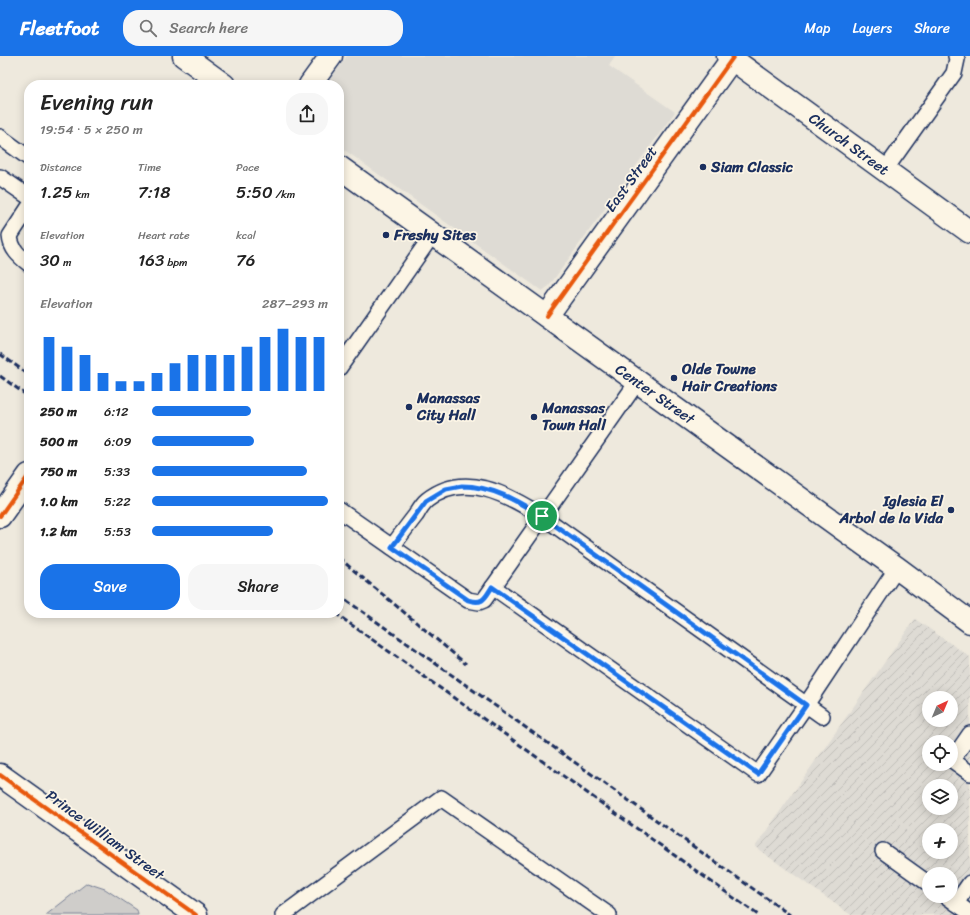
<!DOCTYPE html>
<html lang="en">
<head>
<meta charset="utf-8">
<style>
	body { margin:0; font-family:Sriracha,sans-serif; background:#f6f6f6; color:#222; height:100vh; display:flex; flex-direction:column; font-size:15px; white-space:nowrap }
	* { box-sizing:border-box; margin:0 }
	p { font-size:13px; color:#767676 }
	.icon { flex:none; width:22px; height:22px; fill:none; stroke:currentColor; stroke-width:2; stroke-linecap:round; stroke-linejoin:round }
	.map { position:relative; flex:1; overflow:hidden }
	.details { position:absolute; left:24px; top:24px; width:320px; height:538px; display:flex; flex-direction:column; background:#fff; border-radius:16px; box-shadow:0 2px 10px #0003 }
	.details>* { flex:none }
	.needle { width:26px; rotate:44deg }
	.buttons { position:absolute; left:922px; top:635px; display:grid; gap:8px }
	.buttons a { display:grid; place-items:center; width:36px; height:36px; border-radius:50%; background:#fff; box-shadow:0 2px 10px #0003; font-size:20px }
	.pin { position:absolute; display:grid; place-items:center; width:34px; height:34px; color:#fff; margin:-17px; border:2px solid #fff; border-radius:50%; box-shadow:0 1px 4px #0007 }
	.round { display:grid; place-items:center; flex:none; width:42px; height:42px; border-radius:16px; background:#f6f6f6 }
	.summary { display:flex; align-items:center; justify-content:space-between; height:68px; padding:0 16px }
	h1 { font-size:22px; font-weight:600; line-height:30px }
	.stats { display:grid; grid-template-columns:repeat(3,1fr); gap:6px; height:68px; padding:4px 16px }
	.stats div { display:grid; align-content:center }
	.stats b { font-size:17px; font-weight:600 }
	.stats small { font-size:11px; font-weight:400 }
	.stats p { font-size:11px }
	.chart { height:112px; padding:8px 16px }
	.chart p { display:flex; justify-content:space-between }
	.chart svg { width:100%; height:72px; margin-top:4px; stroke:#1a73e8; stroke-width:6 }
	.cta { display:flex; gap:8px; margin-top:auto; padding:8px 16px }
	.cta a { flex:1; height:46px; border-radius:16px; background:#1a73e8; color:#fff; font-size:16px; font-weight:600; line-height:46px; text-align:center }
	.cta a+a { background:#f6f6f6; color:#222 }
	ul { padding:0 16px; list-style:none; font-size:13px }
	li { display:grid; grid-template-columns:64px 48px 1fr; align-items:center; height:30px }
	li i { height:10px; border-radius:5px; background:#1a73e8 }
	header { display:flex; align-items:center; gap:24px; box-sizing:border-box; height:56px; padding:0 20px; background:#1a73e8; color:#fff }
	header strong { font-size:19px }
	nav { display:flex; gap:22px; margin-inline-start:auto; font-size:14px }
	.search { width:280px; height:36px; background:#f6f6f6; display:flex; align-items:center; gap:10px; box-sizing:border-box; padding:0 14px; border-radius:16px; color:#767676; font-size:15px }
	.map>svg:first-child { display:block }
	.built { fill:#dedbd4 }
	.industrial { fill:url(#industrial-furrows); fill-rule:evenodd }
	.green { fill:#cfcdca; stroke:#757e94 }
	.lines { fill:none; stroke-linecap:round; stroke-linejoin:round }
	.service-casing { stroke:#1b2f5e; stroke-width:18 }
	.minor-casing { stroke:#1b2f5e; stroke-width:25 }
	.tertiary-casing { stroke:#1b2f5e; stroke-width:25 }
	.trunk-casing { stroke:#1b2f5e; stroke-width:25 }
	.service { stroke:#fcf5e5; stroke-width:15 }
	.minor { stroke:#fcf5e5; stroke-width:22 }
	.tertiary { stroke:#fcf5e5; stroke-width:22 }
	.trunk { stroke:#fcf5e5; stroke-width:22 }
	.rail { stroke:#1b2f5e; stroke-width:3; stroke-dasharray:6 3; stroke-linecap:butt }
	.cycleway-casing { stroke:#fcf5e5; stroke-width:6 }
	.cycleway { stroke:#e8590c; stroke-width:4 }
	.route-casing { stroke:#fff; stroke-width:8 }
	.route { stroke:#1a73e8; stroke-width:5 }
	.poi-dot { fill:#1b2f5e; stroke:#fcf5e5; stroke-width:1.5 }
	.labels { text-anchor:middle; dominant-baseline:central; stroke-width:3.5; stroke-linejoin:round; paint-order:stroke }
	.street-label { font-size:15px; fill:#1b2f5e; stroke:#fcf5e5 }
	.poi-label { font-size:15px; font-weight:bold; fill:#1b2f5e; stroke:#fcf5e5; text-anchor:start }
</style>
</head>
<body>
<header>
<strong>Fleetfoot</strong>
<div class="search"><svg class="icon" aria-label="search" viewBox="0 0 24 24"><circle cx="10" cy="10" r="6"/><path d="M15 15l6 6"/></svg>Search here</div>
<nav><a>Map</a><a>Layers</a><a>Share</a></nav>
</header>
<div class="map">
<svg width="970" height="859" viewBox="0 0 970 859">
	<defs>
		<pattern id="industrial-furrows" width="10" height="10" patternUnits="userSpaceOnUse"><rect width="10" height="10" fill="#dedbd4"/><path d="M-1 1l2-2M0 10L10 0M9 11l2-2" fill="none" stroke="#bebcb8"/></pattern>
	</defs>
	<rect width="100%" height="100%" fill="#eee9dd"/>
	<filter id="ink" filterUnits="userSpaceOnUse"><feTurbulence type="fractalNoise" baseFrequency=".025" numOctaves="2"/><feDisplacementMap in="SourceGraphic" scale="8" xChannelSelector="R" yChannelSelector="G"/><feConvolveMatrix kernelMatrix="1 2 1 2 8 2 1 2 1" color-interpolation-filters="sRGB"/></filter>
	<g filter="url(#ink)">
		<!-- built -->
		<polygon class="built" points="347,0 615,0 609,10 675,56 549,230 542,235 339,90 339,29 326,29"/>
		<!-- industrial -->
		<path class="industrial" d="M915 563 970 601V859H851L755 791ZM929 642H951V664H929ZM929 686H951V708H929ZM929 730H951V752H929ZM929 774H951V796H929ZM929 818H951V840H929Z"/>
		<!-- green -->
		<polygon class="green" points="87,827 105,833 137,854 138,859 46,859"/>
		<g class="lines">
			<defs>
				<g id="service">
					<polyline points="0,81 29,102"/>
					<polyline points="885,114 954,17 957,3 956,0"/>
					<polyline points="0,121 29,141"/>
					<path d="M29 151 10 180C11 193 19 200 29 208"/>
					<polyline points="339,312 433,178"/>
					<polyline points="339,454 468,544 479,546 484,544 638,325"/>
					<path d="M392 491C400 480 408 469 416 459 419 454 422 448 427 444 465 414 507 439 542 460L822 660"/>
					<polyline points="493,531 758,718 806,649 897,512"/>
					<polyline points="970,678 952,704 970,717"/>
					<polyline points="883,795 929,828"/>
					<polyline points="946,840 970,857"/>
					<polyline points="956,847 970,827"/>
					<polyline points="283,859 441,742 609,859"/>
				</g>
				<polyline id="minor" points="547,260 734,0"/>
				<g id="tertiary">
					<polyline points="310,29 331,0"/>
					<polyline points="0,460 29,419"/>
					<polyline points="0,719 196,859"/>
				</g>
				<g id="trunk">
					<polyline points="184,0 224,29"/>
					<polyline points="728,0 970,176"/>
					<polyline points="339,111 897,512 970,566"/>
				</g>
			</defs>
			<!-- service casing -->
			<use href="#service" class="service-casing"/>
			<!-- minor casing -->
			<use href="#minor" class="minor-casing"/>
			<!-- tertiary casing -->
			<use href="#tertiary" class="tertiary-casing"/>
			<!-- trunk casing -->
			<use href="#trunk" class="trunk-casing"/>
			<!-- service -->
			<use href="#service" class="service"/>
			<!-- minor -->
			<use href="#minor" class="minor"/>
			<!-- tertiary -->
			<use href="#tertiary" class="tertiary"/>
			<!-- trunk -->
			<use href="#trunk" class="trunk"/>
			<!-- rail -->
			<g class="rail">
				<polyline points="0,298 29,319"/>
				<polyline points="0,320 29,341"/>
				<polyline points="339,502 466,608"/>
				<polyline points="339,539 790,859"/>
				<polyline points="335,557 758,859"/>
			</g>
			<defs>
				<g id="cycleway">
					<polyline points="547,260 734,0"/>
					<polyline points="0,460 29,419"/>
					<polyline points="0,719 196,859"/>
				</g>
			</defs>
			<!-- cycleway casing -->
			<use href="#cycleway" class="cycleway-casing"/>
			<!-- cycleway -->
			<use href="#cycleway" class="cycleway"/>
		</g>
	</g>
	<g class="lines" filter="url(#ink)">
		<defs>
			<path id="route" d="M462 430C492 430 517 445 542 460L806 649 758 718 492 531C485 542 483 549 468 544L392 491 426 445 446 433Z"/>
		</defs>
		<!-- route casing -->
		<use href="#route" class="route-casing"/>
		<!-- route -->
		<use href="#route" class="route"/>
	</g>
	<!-- markers -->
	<g class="poi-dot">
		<circle cx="703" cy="111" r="4"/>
		<circle cx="386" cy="179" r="4"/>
		<circle cx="674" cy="322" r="4"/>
		<circle cx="409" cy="351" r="4"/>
		<circle cx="534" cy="361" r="4"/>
		<circle cx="951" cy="454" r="4"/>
	</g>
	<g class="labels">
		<!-- street labels -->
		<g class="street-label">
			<text transform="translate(849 88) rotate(36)">Church Street</text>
			<text transform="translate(631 123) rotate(-54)">East Street</text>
			<text transform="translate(655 338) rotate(35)">Center Street</text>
			<text transform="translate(105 779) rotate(36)">Prince William Street</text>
		</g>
		<!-- poi labels -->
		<g class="poi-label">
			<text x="711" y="111">Siam Classic</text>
			<text x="394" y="179">Freshy Sites</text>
			<text x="682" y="313">Olde Towne<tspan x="682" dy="17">Hair Creations</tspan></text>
			<text x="417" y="342">Manassas<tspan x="417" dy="17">City Hall</tspan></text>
			<text x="542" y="352">Manassas<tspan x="542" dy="17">Town Hall</tspan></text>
			<text x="943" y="445" text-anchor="end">Iglesia El<tspan x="943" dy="17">Arbol de la Vida</tspan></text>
		</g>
	</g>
</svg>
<div class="buttons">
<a><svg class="needle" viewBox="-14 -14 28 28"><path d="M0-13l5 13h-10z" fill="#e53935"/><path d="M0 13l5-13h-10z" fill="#767676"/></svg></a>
<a><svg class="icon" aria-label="locate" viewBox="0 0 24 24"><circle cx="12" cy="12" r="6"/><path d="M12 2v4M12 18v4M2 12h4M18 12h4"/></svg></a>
<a><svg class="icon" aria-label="layers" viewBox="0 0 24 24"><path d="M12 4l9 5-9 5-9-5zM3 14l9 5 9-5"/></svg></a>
<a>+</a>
<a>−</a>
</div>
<div class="pin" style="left:542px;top:460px;background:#1e9e55"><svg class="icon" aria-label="arrive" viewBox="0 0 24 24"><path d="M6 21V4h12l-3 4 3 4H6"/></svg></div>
<section class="details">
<div class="summary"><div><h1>Evening run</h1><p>19:54 · 5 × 250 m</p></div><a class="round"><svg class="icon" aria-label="share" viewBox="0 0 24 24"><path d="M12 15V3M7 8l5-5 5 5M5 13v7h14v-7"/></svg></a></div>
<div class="stats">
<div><p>Distance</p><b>1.25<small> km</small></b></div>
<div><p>Time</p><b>7:18</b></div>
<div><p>Pace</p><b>5:50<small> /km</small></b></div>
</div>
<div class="stats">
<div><p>Elevation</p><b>30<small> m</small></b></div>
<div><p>Heart rate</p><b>163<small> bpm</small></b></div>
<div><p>kcal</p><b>76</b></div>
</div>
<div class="chart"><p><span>Elevation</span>287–293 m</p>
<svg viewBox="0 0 160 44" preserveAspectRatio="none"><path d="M5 44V11M15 44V17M25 44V22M35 44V33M45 44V38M55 44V38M65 44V33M75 44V27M85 44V22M95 44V22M105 44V22M115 44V17M125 44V11M135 44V6M145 44V11M155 44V11"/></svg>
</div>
<ul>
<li><b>250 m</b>6:12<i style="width:56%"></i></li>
<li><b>500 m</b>6:09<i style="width:58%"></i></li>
<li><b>750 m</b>5:33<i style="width:88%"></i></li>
<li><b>1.0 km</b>5:22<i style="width:100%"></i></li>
<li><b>1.2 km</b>5:53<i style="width:69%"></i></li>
</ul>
<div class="cta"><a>Save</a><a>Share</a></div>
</section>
</div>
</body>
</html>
